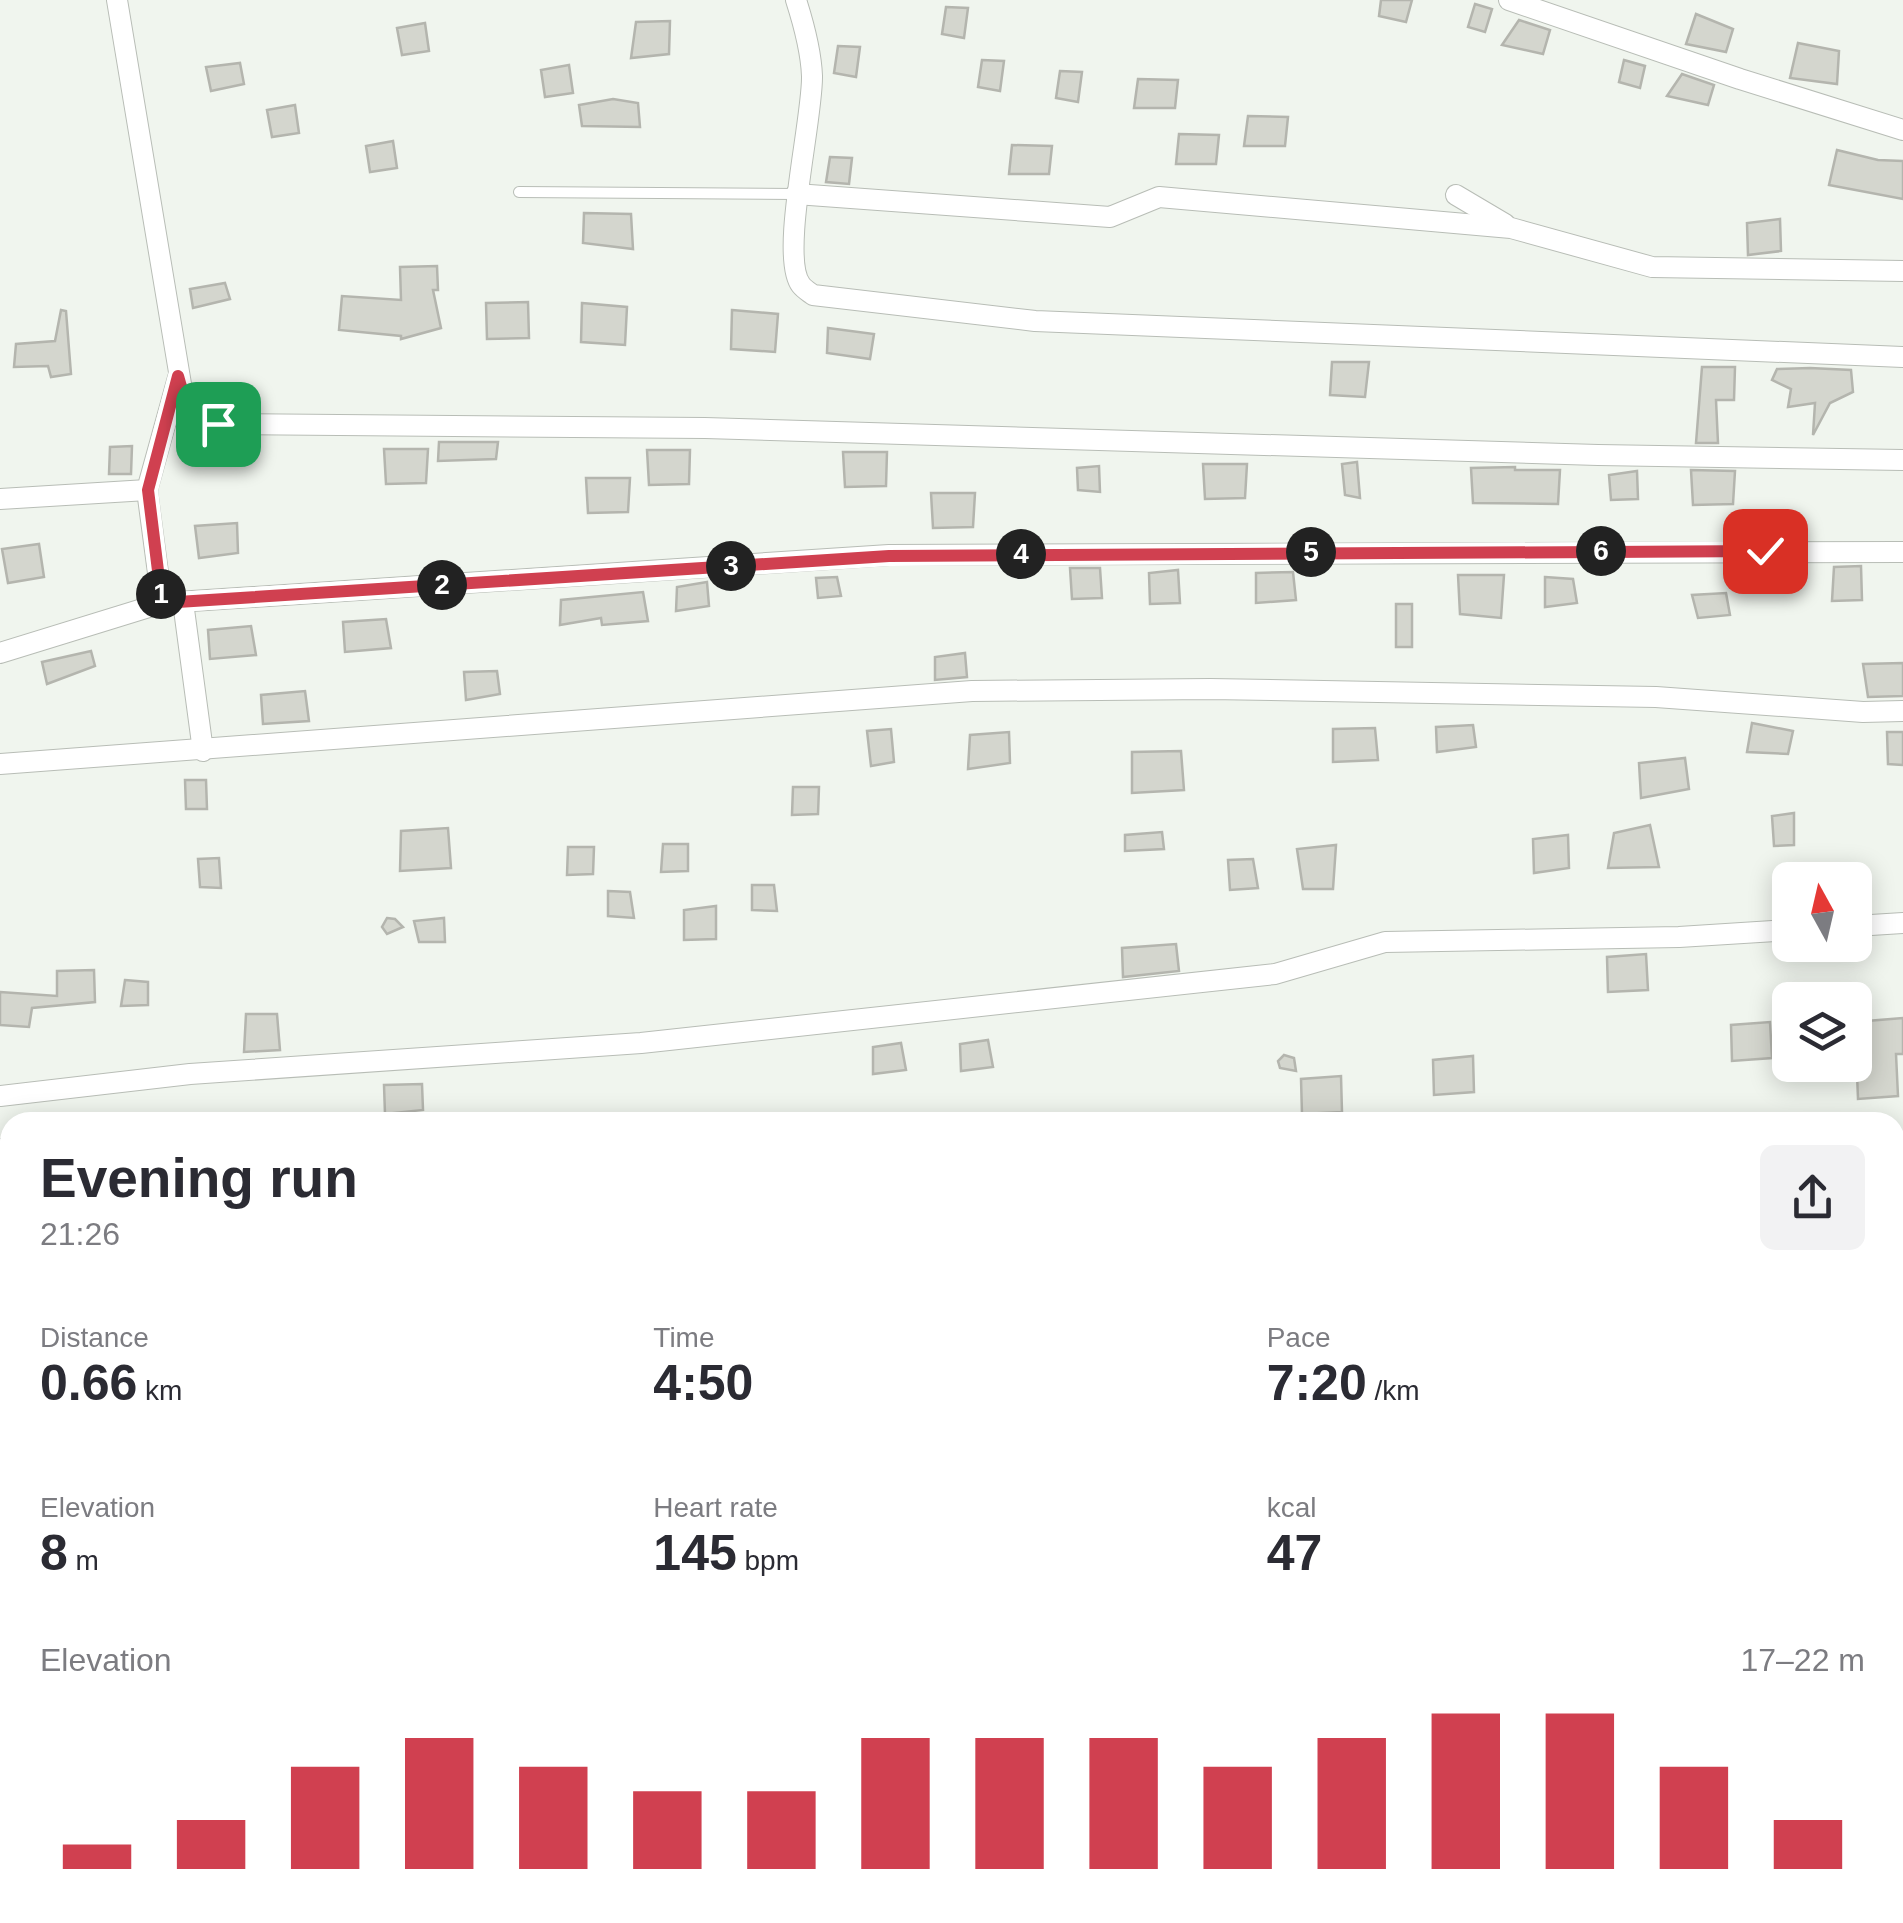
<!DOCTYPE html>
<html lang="en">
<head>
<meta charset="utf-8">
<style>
	body { margin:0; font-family:Helvetica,sans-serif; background:#f2f2f3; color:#2b2b33; height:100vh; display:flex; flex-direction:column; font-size:38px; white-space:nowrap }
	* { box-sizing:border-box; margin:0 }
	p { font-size:32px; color:#7c7c81 }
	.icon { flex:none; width:55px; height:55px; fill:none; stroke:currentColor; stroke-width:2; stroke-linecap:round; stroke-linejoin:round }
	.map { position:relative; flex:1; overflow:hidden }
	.drawer { position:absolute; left:0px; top:1112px; width:1905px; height:812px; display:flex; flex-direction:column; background:#fff; border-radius:30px 30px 0 0; box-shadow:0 5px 25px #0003 }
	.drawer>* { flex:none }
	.needle { width:65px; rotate:352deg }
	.fabs { position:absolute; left:1772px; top:862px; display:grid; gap:20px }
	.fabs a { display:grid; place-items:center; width:100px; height:100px; border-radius:15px; background:#fff; box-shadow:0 5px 25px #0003; font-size:50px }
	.pin { position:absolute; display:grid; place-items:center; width:85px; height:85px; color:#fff; margin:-42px; border-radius:20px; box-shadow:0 5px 15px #0006 }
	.km { position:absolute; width:50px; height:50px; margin:-25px; border-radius:50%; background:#222; color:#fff; font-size:28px; line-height:50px; text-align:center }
	.round { display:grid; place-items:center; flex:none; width:105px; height:105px; border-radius:15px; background:#f2f2f3 }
	.overview { display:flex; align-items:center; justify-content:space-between; height:170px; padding:0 40px }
	h1 { font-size:55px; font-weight:600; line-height:75px }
	.figures { display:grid; grid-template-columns:repeat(3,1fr); gap:15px; height:170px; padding:10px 40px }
	.figures div { display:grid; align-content:center }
	.figures b { font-size:50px; font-weight:600 }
	.figures small { font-size:28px; font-weight:400 }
	.figures p { font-size:28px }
	.chart { height:280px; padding:20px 40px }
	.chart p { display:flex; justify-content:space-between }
	.chart svg { width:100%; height:180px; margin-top:10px; stroke:#d04050; stroke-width:6 }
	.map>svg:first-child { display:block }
	.building { fill:#d4d6ce; stroke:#b4b5ae; stroke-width:2.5 }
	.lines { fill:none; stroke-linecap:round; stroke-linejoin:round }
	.lane-casing { stroke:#b8bdb6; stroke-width:12 }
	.street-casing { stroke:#b8bdb6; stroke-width:22 }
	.lane { stroke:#fff; stroke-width:10 }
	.street { stroke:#fff; stroke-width:20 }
	.route-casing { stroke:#fff; stroke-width:20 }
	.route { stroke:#d04050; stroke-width:12 }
</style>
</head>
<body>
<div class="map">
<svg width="1903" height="1923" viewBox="0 0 1903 1923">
	<rect width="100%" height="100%" fill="#f0f5ee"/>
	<!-- building -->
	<g class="building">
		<polygon points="1381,0 1412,0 1406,22 1379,16"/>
		<polygon points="1475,4 1492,9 1485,32 1468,27"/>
		<polygon points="946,7 968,8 964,38 942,34"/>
		<polygon points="1696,14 1733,29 1726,52 1686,44"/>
		<polygon points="1519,20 1550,30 1543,54 1502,45"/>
		<polygon points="670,21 669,54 631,58 636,22"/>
		<polygon points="425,23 429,51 402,55 397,28"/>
		<polygon points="1798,43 1839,51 1837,84 1790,78"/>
		<polygon points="838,46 860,47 856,77 834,73"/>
		<polygon points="982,60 1004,61 1000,91 978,87"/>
		<polygon points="1624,60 1645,66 1640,88 1619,82"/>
		<polygon points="240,63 244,84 211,91 206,67"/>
		<polygon points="569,65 573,93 545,97 541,70"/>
		<polygon points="1060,71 1082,72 1078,102 1056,98"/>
		<polygon points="1682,74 1714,85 1708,105 1667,96"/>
		<polygon points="1138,79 1178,80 1175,108 1134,108"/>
		<polygon points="613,99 638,103 640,127 582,126 579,105"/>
		<polygon points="295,105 299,133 272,137 267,110"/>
		<polygon points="1248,116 1288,117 1285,146 1244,146"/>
		<polygon points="1179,134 1219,135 1216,164 1176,164"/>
		<polygon points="393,141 397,168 370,172 366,146"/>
		<polygon points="1012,145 1052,146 1049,174 1009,174"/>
		<polygon points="1837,150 1878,160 1903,161 1903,199 1829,185"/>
		<polygon points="830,157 852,158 849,184 826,182"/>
		<polygon points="584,213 631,214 633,249 583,243"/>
		<polygon points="1780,219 1781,251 1748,255 1747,223"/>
		<polygon points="437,266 438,290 433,290 441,328 401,339 401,336 339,330 342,296 401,300 400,267"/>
		<polygon points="225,283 230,299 193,308 190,289"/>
		<polygon points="528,302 529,338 487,339 486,303"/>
		<polygon points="582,303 627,307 625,345 581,342"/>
		<polygon points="61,310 66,311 71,374 51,377 48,366 14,367 16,344 55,341"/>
		<polygon points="732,310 778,314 775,352 731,349"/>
		<polygon points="828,328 874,334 870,359 827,353"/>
		<polygon points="1332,362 1369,362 1365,397 1330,395"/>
		<polygon points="1702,367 1735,367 1734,400 1716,400 1718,443 1696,443"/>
		<polygon points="1810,368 1851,370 1853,392 1830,403 1813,435 1815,403 1788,407 1791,389 1772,380 1777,369"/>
		<polygon points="439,442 498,442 496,459 438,461"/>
		<polygon points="132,446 131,474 109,474 110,447"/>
		<polygon points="384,449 428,449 426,483 386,484"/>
		<polygon points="647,450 690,450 689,484 649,485"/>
		<polygon points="843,452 887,452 886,486 845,487"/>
		<polygon points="1357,462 1360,498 1345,495 1342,464"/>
		<polygon points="1203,464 1247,464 1245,498 1205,499"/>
		<polygon points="1099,466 1100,492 1078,490 1077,468"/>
		<polygon points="1515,467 1515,470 1560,470 1558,504 1473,503 1471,468"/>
		<polygon points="1691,470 1735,471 1733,504 1693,505"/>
		<polygon points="1637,471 1638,499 1611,500 1609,475"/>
		<polygon points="586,478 630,478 628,512 588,513"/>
		<polygon points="931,493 975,493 973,527 933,528"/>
		<polygon points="237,523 238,553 199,558 195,526"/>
		<polygon points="39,544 44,577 8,583 2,549"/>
		<polygon points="1861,566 1862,600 1832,601 1834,567"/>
		<polygon points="1070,568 1100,568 1102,598 1072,599"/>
		<polygon points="1178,570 1180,603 1150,604 1149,573"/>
		<polygon points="1293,572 1296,600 1256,603 1256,573"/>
		<polygon points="1458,575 1504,575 1501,618 1460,614"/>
		<polygon points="837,577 841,596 818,598 816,578"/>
		<polygon points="1545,577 1573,579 1577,603 1545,607"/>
		<polygon points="707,582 709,606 676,611 677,587"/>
		<polygon points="643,592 648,621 602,625 601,618 560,625 561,600"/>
		<polygon points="1726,593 1730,615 1698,618 1692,595"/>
		<rect x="1396" y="604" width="16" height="43"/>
		<polygon points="386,619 391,648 345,652 343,622"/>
		<polygon points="251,626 256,655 210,659 208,630"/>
		<polygon points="91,651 95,666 47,684 42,662"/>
		<polygon points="965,653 967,677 935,680 935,657"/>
		<polygon points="1903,663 1903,696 1868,697 1863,664"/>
		<polygon points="497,671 500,694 466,700 464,672"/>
		<polygon points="305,691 309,721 263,724 261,695"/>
		<polygon points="1752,723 1793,731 1788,754 1747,752"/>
		<polygon points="1473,725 1476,747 1437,752 1436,727"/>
		<polygon points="1375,728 1378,760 1333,762 1333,729"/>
		<polygon points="891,729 894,762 871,766 867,731"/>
		<polygon points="1009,732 1010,763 968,769 970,735"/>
		<polygon points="1887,732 1903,732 1903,765 1888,764"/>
		<polygon points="1181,751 1184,790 1132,793 1132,752"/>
		<polygon points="1685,758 1689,789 1641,798 1639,763"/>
		<polygon points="185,780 206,780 207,809 186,809"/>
		<polygon points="793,787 819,787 818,814 792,815"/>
		<polygon points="1794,813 1794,845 1774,846 1772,816"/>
		<polygon points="1650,825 1659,867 1608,868 1614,833"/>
		<polygon points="448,828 451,868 400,871 401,831"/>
		<polygon points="1162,832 1164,849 1125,851 1125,835"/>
		<polygon points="1568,835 1569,868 1534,873 1533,839"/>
		<polygon points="663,844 688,844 688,871 661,872"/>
		<polygon points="1336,845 1333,889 1303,889 1297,849"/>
		<polygon points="568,847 594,847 593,874 567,875"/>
		<polygon points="219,858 221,888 200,887 198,859"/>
		<polygon points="1253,859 1258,888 1230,890 1228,860"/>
		<polygon points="752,885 774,885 777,911 752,910"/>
		<polygon points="608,891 630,892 634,918 608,916"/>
		<polygon points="716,906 716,939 684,940 684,910"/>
		<polygon points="387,918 395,919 403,927 387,934 382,927"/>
		<polygon points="444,918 445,942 419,942 414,921"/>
		<polygon points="1176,944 1179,971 1123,977 1122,948"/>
		<polygon points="1646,954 1648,990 1608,992 1607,957"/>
		<polygon points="94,970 95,1002 32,1008 29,1027 0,1025 0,992 57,996 57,971"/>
		<polygon points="125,980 148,982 148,1005 121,1006"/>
		<polygon points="246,1014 277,1014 280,1050 244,1052"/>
		<polygon points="1903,1018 1903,1054 1896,1054 1898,1096 1858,1099 1855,1022"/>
		<polygon points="1770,1022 1772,1058 1732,1061 1731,1025"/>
		<polygon points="988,1040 993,1067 961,1071 960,1044"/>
		<polygon points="901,1043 906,1070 873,1074 873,1047"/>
		<polygon points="1284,1055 1294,1058 1296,1071 1280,1068 1278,1061"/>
		<polygon points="1473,1056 1474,1092 1434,1095 1433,1060"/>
		<polygon points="1341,1076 1342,1112 1302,1114 1301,1079"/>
		<polygon points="422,1084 423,1110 385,1114 384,1085"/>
	</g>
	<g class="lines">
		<defs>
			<polyline id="lane" points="519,192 795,194"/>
			<g id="street">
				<polyline points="117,0 183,396 199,416 218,424 705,428 1598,455 1903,460"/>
				<path d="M796 0C804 25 811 50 812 76 813 119 779 257 801 285 804 289 809 292 813 295L1035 321 1903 357"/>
				<polyline points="1509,0 1740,79 1903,130"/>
				<polyline points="796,194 1110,217 1159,197 1511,228 1652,267 1903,271"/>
				<polyline points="1456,195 1505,224"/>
				<polyline points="147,490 162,603"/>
				<polyline points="0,499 147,490 178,378"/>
				<polyline points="183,602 203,751"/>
				<polyline points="0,653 162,603 889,555 1903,552"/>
				<polyline points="0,764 972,691 1210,689 1656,697 1863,712 1903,711"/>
				<polyline points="1855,926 1903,923"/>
				<polyline points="0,1096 190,1074 641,1043 1275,974 1385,942 1679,937 1790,930"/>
				<polyline points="0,1149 10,1151"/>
				<polyline points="1895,1196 1903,1196"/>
				<polyline points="0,1350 10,1349"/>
				<polyline points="1895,1369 1903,1368"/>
				<polyline points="1895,1520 1903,1520"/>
				<polyline points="0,1536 10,1535"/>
				<polyline points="1895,1674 1903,1674"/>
				<polyline points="0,1861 10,1859"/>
				<polyline points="1895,1878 1903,1879"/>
			</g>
		</defs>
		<!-- lane casing -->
		<use href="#lane" class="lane-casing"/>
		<!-- street casing -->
		<use href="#street" class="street-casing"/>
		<!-- lane -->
		<use href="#lane" class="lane"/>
		<!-- street -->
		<use href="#street" class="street"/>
	</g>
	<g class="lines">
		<defs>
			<path id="route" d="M218 424C194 414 184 401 178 376L148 490 162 603 889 556 1765 551"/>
		</defs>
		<!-- route casing -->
		<use href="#route" class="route-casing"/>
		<!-- route -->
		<use href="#route" class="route"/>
	</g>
</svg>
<div class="fabs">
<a><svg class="needle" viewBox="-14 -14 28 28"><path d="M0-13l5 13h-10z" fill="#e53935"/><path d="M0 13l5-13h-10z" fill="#7c7c81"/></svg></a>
<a><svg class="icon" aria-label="layers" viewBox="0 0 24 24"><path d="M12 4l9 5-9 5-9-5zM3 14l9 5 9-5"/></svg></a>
</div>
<div class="pin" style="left:218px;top:424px;background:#1e9e55"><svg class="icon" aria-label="arrive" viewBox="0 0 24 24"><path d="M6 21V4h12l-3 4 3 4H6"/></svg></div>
<div class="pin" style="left:1765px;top:551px;background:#d93025"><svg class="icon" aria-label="check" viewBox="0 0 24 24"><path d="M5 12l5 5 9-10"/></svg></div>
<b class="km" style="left:161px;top:594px">1</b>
<b class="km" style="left:442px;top:585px">2</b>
<b class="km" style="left:731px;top:566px">3</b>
<b class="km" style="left:1021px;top:554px">4</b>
<b class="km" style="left:1311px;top:552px">5</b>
<b class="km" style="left:1601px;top:551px">6</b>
<section class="drawer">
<div class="overview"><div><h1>Evening run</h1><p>21:26</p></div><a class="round"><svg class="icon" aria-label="share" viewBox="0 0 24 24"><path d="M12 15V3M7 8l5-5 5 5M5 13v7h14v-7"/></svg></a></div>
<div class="figures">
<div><p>Distance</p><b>0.66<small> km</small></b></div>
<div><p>Time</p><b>4:50</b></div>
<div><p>Pace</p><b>7:20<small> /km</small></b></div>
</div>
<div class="figures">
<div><p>Elevation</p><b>8<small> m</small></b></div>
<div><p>Heart rate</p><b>145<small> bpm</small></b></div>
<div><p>kcal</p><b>47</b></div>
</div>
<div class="chart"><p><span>Elevation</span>17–22 m</p>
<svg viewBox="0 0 160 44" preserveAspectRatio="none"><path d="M5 44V38M15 44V32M25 44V19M35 44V12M45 44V19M55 44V25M65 44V25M75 44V12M85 44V12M95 44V12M105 44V19M115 44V12M125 44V6M135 44V6M145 44V19M155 44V32"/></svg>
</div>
</section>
</div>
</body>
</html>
